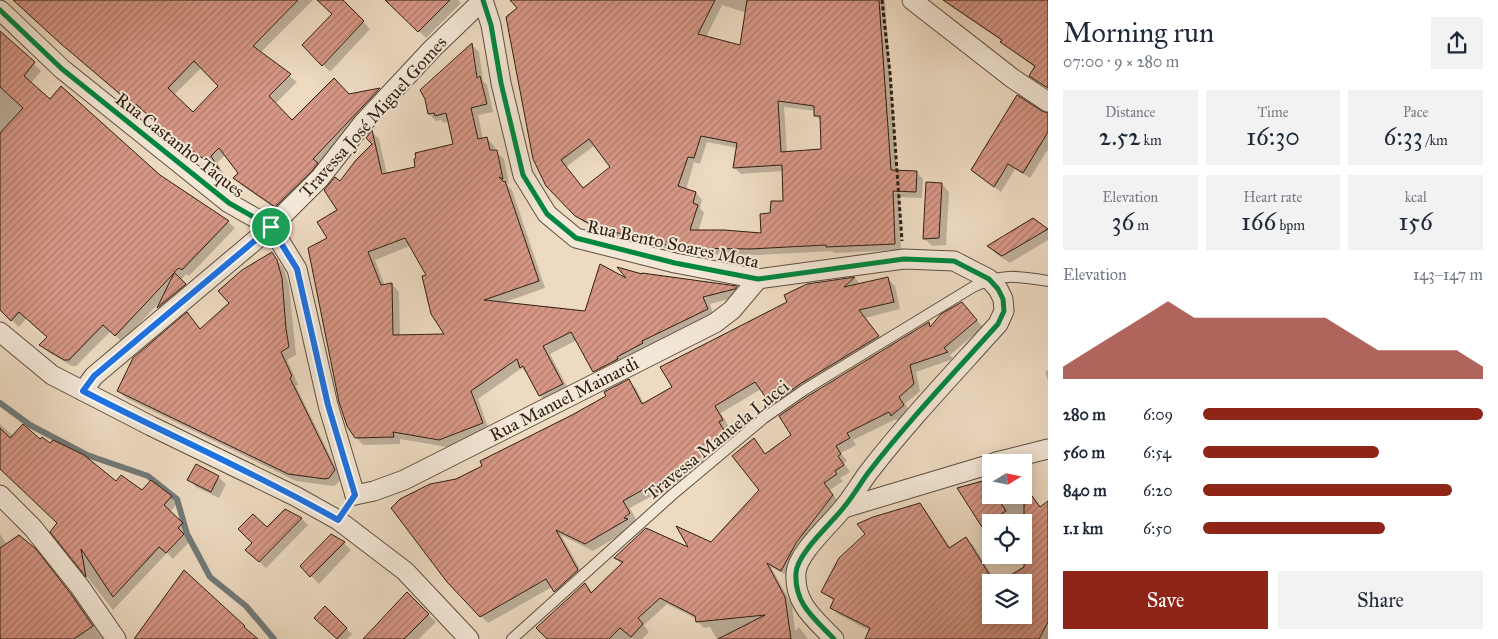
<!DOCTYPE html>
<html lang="en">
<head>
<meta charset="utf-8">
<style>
	body { margin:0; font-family:"IM FELL Great Primer",serif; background:#f2f2f3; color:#1f2937; height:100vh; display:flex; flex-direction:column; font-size:19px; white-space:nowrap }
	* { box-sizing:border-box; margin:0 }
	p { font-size:16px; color:#747a83 }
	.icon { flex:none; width:28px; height:28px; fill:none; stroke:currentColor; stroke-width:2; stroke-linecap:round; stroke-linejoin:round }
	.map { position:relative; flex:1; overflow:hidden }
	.drawer { display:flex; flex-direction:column; background:#fff; width:450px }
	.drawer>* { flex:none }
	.needle { width:32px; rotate:80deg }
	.fabs { position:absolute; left:982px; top:454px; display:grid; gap:10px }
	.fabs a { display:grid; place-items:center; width:50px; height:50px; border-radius:0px; background:#fff; box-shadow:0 2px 12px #0003; font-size:25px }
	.pin { position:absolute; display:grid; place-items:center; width:42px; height:42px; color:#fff; margin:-21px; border:2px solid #fff; border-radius:50%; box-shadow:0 1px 5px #0007 }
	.round { display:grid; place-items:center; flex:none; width:52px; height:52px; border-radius:0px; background:#f2f2f3 }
	.summary { display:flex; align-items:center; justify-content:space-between; height:85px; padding:0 15px }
	h1 { font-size:28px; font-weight:600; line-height:38px }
	.metrics { display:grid; grid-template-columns:repeat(3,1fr); gap:8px; height:85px; padding:5px 15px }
	.metrics div { display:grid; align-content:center; border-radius:0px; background:#f2f2f3; text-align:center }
	.metrics b { font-size:25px; font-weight:600 }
	.metrics small { font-size:14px; font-weight:400 }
	.metrics p { font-size:14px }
	.chart { height:140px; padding:10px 15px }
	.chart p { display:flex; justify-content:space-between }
	.chart svg { width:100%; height:90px; margin-top:5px; fill:#8f2418; opacity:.7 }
	.primary-button { display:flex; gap:10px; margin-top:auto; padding:10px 15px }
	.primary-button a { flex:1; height:58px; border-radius:0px; background:#8f2418; color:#fff; font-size:20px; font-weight:600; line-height:58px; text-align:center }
	.primary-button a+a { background:#f2f2f3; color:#1f2937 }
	ul { padding:0 15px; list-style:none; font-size:16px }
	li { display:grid; grid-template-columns:80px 60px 1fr; align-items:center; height:38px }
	li i { height:12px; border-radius:6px; background:#8f2418 }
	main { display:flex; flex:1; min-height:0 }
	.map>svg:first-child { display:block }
	.shadow { fill:#0003; fill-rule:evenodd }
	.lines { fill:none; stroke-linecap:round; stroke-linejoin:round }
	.stream { stroke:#727a79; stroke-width:6 }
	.building { fill:url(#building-hatch); stroke:#2e1f11; fill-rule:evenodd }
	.service-casing { stroke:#5e4e3d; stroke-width:12 }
	.minor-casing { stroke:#5e4e3d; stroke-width:21 }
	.path { stroke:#2e1f11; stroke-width:3; stroke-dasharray:4 2.5; stroke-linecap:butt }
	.service { stroke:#f3e7d7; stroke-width:10 }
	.minor { stroke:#f3e7d7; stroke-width:19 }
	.cycleway-casing { stroke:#f3e7d7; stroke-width:8 }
	.cycleway { stroke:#00873e; stroke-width:5 }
	.route-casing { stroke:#fff; stroke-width:10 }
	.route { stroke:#1a73e8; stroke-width:6 }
	.labels { text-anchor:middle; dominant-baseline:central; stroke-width:4; stroke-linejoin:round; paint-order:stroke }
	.street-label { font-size:18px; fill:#2e1f11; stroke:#f3e7d7 }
</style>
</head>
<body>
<main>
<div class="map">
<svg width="1048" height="639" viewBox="0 0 1048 639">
	<defs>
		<pattern id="building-hatch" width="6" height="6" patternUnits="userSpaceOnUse" patternTransform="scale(1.25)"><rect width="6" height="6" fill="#d79786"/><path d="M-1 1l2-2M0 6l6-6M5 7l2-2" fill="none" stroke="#af7b6c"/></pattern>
	</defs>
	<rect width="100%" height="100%" fill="#eddac1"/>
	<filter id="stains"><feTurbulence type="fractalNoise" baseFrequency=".004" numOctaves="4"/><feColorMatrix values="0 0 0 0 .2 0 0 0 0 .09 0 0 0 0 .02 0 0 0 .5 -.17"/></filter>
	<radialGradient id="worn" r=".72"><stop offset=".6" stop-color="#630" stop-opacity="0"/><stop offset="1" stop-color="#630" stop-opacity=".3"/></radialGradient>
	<!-- shadow -->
	<g class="shadow">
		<path d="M14 0H313L260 53 297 82 275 104 292 121 349 96 380 90 386 96 282 213 241 185 235 178 240 173 225 155 217 163 223 173 179 144 144 110 141 112 33 19ZM202 67 220 86 193 114 174 95Z"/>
		<polygon points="318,0 342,0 370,29 330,72 304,45 333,14"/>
		<polygon points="387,0 458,0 461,3 426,38"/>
		<path d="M534 0H885L897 172H916L923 179 922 198 899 197 901 250 834 253 832 251 757 255 695 254 675 248 674 250 606 234 583 222 547 185 534 159 507 14 525 21ZM722 5 747 13 741 46 706 37ZM784 107 815 111 816 116 821 121 823 151 787 153ZM707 142 738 148 734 167 741 174 783 171 785 202 771 215 762 234 698 232 704 213 700 208 702 200 696 193 686 190 694 162 700 164ZM595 145 612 168 584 189 566 167Z"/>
		<polygon points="943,0 1048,0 1048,77 1009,48 1002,41 949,5"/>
		<polygon points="0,32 41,71 31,83 50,100 228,222 235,228 189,276 186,274 181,280 192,291 165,314 159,308 161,301 122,342 111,331 76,366 72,366 48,352 41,345 48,338 27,318 19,327 0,309"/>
		<path d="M472 45 479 52 483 81 487 85 493 112 478 115 483 139 487 138 494 146 495 151 504 159 509 184 504 182 512 190 545 288 502 303 585 313 643 274 736 288 744 295 710 304 714 317 601 379 594 371 577 340 550 354 570 392 547 403 540 396 529 375 522 368 478 399 489 430 447 447 400 439V444L363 445 356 437 329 239 338 211 341 183 373 144 372 132 379 139 387 174 417 168 454 145 449 121 444 123 441 120 436 121 429 114 426 99ZM410 246 428 276 447 335 400 336 399 292 392 284 385 286 375 260Z"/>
		<polygon points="1041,113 1048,114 1048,149 1030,178 1015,169 1001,192 972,170"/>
		<polygon points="942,184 949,192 946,245 932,246 924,238"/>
		<polygon points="1033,220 1048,230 1048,240 1010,263 996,254 989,246"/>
		<polygon points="271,253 284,269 289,286 296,355 287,360 298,384 296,386 341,478 336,485 333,486 296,481 126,398 119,391 187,314 201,330 231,304"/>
		<polygon points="855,278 861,285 888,279 895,286 900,309 865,318 885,344 779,411 761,389 721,413 729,427 726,430 736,446 666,499 659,492 630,508 637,521 634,527 593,551 561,535 585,578 562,599 552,587 488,623 481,616 456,480 484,466 481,462 608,396 628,381 636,388 644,404 673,388 789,303 807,285"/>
		<polygon points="962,303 983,327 950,355 953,359 916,372 920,391 905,404 910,412 898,422 896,419 853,440 856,445 841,453 847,461 844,463 850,472 840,478 843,481 830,490 839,503 788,576 771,567 792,605 795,631 799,627 808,639 717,639 710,627 704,628 697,621 697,619 667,604 644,625 649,632 642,639 545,639 585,584 593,593 622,565 616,558 691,550 712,544 760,490 754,440 766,455 793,435 928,324 932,327"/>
		<polygon points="1048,370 1048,381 1045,372"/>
		<polygon points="0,424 12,435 23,426 40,440 116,483 143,492 171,496 178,503 170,512 189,530 184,535 190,541 173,559 167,553 113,610 52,532 59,523 0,467"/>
		<polygon points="218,477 226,484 219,498 196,487 189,479"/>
		<polygon points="985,481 991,487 991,495 997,495 1003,505 1024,495 1027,491 1041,507 1048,502 1048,639 866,639 870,631 838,614 831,607 834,601 823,592 919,504 926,511 951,549 966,539 973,545 996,582 991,582 991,615 1024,615 1024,582 1002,582 1032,564 1024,552 1024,522 991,522 991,531 989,533 983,526"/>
		<polygon points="285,510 302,519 308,525 266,568 253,556 253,543"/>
		<polygon points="0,534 7,545 43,558 78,602 103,639 0,639"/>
		<polygon points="344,543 351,550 319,584 301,566"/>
		<polygon points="407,594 436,622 419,639 379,639"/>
		<polygon points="325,608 352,634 347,639 338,639 321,624"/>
	</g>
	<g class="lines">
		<!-- stream -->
		<polyline class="stream" points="0,403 30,425 87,455 148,476 177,499 187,534 210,577 246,606 274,639"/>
	</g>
	<!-- building -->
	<g class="building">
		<path d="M13 0H298L253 46 291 74 269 96 292 120 334 78 349 94 380 88 313 159 318 163 312 171 275 207 233 178 238 173 219 148 211 156 219 169 171 137 136 104 134 106 60 43ZM194 61 218 86 193 112 168 88Z"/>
		<polygon points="317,0 343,0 364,21 322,66 302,45 332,14"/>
		<polygon points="385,0 450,0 418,32"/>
		<path d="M510 0H715L698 34 740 45 747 0H879L891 170 917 171 916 192 893 191 895 244 826 247V245L750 249 688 248 668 242 667 245 598 228 575 216 546 186 533 159 506 17 517 8ZM778 101 814 106V116H820L821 149 781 152ZM701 136 737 143 733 168 782 165 783 201H771L770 213 760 214 761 233 724 230H690L698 205 693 203 696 192 678 186 688 157 694 158ZM589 139 610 167 583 188 561 160Z"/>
		<polygon points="943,0 1048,0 1048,88 1029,76 1035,66 1000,42 1002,40"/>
		<polygon points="0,31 35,62 24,76 50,99 61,86 160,175 229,221 182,270 179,268 174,272 186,284 157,308 174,273 115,336 103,325 69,360 64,360 39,345 47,337 19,312 11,321 0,310 0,133 23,108 0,87"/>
		<path d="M472 43 477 78 480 76 487 104 471 108 478 139 487 137 490 150H497L503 179 499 177 504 182 505 181 539 281 484 300 585 311 600 264 626 278 617 267 642 274V273L737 286 735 289 703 297 708 309 642 341 643 343 617 357 618 359 593 372 571 332 543 346 563 384 539 396 523 366 520 368 517 359 471 391 483 423 439 440 393 432 394 437 355 438 347 426 339 402 308 248 327 238 317 222 337 210 324 190 335 177 340 181 356 160 372 144 366 138 372 130 382 174 415 167 414 159 416 158 415 153 453 144 446 113 435 116 434 113 428 114 425 99 420 90ZM405 238 426 275 422 276 431 314 444 334 393 335 392 283 381 285 368 252Z"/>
		<polygon points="1017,95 1042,111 1048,113 1048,132 1023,173 1008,164 994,187 971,170"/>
		<polygon points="926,182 942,183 939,238 923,239"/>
		<polygon points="1033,218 1048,229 1002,256 987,246"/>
		<polygon points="272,252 277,260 282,278 286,329 289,347 281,352 292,376 290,378 335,470 329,478 325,479 288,474 117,391 133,358 187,312 200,329 229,303 218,291 242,270"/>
		<polygon points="855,277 844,287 888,277 894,302 859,310 879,336 800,384 771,405 755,382 715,406 723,420 719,422 729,438 658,493 653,484 623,501 630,513 624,518 628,519 585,544 556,530 578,570 554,592 546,579 480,617 447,582 391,508 400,499 430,484 456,479 482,466 480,461 572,415 606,396 604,392 629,379 642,404 672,387 660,367 787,302 784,295 807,284"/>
		<polygon points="962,302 977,320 944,348 948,352 910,365 914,384 899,397 904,405 891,416 889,412 847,433 850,438 836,446 841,454 838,456 844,465 835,471 837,474 824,483 833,495 796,543 781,571 767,563 785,597 791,639 718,639 765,615 696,622 695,616 660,598 638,618 643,624 631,637 620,628 609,639 547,639 536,628 585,583 591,593 623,562 614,558 646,528 688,547 676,526 711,542 759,490 732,456 754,438 765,454 791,435 779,416 808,396 929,322 930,327 941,314"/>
		<polygon points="23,424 40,439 42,437 50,443 53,440 84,455 116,481 121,475 142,490 151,480 172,496 164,505 183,523 178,528 184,534 166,553 159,547 113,597 81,549 86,577 50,532 57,523 0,469 0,428 10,438"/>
		<polygon points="196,464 219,476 211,492 187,480"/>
		<polygon points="986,480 991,488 991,495 996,495 1006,511 982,527 957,488"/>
		<polygon points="1024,485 1040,507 1048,501 1048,622 1039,639 865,639 870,628 830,608 834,599 821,592 839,558 865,534 857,524 873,517 920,503 949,548 966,537 991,577 991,615 1007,615 1024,620 1024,582 999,582 1024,567"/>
		<polygon points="285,509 302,518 259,562 245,550 252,543 238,529 253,514 267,527"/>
		<polygon points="331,534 345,542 310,577 300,566"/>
		<polygon points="19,535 36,549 71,594 93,626 74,639 0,639 0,548"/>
		<polygon points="184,570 245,626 244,627 258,639 134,639"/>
		<polygon points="407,592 429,614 404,639 363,639"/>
		<polygon points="325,606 347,628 337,639 314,618"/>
	</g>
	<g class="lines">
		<defs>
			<path id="service" d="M512 639 672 495 764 418 804 390 973 287C1001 273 1017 276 1048 281"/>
			<g id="minor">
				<path d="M483 0 491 25 501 83 523 175 547 214 576 238 675 263 758 279 904 259 954 261 989 279 998 289 1003 299 1004 311 998 324C954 373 908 421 868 473 860 484 853 496 844 507 832 523 797 553 796 573 794 604 815 619 834 639"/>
				<polyline points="912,0 1012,78 1048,102"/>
				<polyline points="0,10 62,69 229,203 271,227 297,269 328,405 355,495"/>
				<polyline points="0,332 52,375 151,426 295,496 338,520 405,571 469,639"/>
				<polyline points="83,391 94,376 271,227 320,178 363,123 432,49 483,0"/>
				<polyline points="996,462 1048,449"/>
				<polyline points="0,495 33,528 80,587 116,639"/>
				<polyline points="355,495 374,491 404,480 715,323 732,310 758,279"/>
				<polyline points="844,508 991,464"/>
			</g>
		</defs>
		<!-- service casing -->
		<use href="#service" class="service-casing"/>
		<!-- minor casing -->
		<use href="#minor" class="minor-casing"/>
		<!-- path -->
		<polyline class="path" points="882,0 890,73 902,241"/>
		<!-- service -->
		<use href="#service" class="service"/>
		<!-- minor -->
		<use href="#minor" class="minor"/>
		<defs>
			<g id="cycleway">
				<path d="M483 0 491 25 501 83 523 175 547 214 576 238 675 263 758 279 904 259 954 261 989 279 998 289 1003 299 1004 311 998 324C954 373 908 421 868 473 860 484 853 496 844 507 832 523 797 553 796 573 794 604 815 619 834 639"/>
				<polyline points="0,10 62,69 229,203 271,227 297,269 328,405 355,495"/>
			</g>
		</defs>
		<!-- cycleway casing -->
		<use href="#cycleway" class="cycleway-casing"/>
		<!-- cycleway -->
		<use href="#cycleway" class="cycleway"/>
	</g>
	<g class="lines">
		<defs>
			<path id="route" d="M271 227 297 269 328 405 355 495 338 520C256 473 168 435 83 391L94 376Z"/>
		</defs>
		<!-- route casing -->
		<use href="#route" class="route-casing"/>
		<!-- route -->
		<use href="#route" class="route"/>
	</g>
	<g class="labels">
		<!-- street labels -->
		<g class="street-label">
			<text transform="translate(373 117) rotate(-48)">Travessa José Miguel Gomes</text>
			<text transform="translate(180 145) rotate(38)">Rua Castanho Taques</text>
			<text transform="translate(673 244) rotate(12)">Rua Bento Soares Mota</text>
			<text transform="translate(564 399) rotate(-27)">Rua Manuel Mainardi</text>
			<text transform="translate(717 440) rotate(-39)">Travessa Manuela Lucci</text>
		</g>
	</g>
	<rect width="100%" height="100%" filter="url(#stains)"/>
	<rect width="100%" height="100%" fill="url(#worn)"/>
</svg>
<div class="fabs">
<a><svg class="needle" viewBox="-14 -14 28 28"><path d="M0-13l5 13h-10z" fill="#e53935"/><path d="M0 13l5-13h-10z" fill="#747a83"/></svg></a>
<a><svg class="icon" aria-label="locate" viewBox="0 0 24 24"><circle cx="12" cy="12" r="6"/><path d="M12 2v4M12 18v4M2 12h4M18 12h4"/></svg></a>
<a><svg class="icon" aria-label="layers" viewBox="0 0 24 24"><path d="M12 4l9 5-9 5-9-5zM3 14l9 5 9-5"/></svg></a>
</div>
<div class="pin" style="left:271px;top:227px;background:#1e9e55"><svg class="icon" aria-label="arrive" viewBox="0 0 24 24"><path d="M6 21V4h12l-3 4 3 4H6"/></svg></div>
</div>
<section class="drawer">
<div class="summary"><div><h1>Morning run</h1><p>07:00 · 9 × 280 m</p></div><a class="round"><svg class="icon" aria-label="share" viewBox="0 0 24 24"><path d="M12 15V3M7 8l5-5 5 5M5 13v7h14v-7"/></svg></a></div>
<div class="metrics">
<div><p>Distance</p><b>2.52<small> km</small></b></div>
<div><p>Time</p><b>16:30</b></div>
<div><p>Pace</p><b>6:33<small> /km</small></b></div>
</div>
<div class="metrics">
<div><p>Elevation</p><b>36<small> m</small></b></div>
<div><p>Heart rate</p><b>166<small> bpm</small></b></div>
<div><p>kcal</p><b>156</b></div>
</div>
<div class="chart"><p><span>Elevation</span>143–147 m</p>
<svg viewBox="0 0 160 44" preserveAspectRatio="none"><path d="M0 44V38L10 30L20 22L30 14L40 6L50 14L60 14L70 14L80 14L90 14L100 14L110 22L120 30L130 30L140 30L150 30L160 38V44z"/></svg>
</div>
<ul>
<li><b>280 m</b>6:09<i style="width:100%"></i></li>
<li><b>560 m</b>6:54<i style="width:63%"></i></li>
<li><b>840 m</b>6:20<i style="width:89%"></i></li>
<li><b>1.1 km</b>6:50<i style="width:65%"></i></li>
</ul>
<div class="primary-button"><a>Save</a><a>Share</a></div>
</section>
</main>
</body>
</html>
